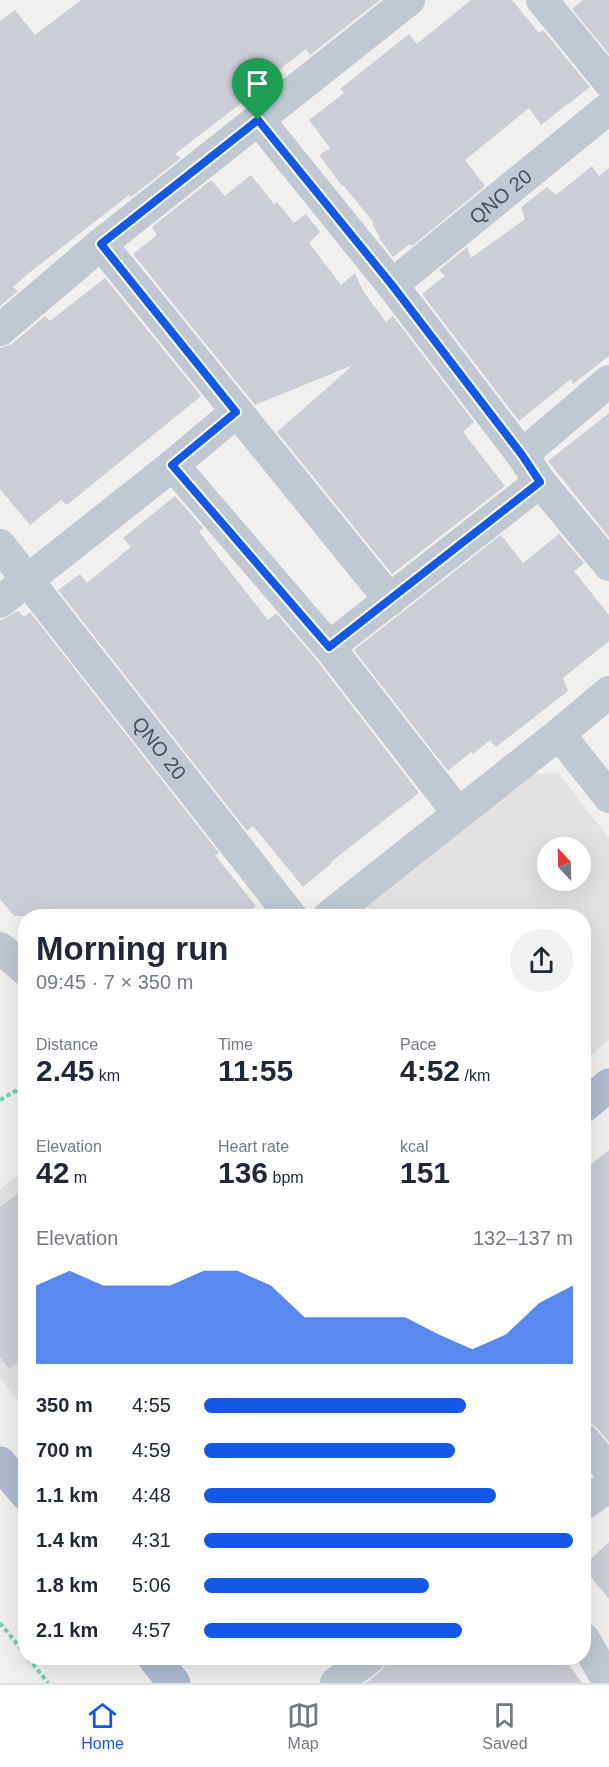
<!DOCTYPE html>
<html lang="en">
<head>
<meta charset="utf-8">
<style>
	body { margin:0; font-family:Helvetica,sans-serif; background:#f2f2f3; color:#1f2937; height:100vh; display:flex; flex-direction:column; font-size:22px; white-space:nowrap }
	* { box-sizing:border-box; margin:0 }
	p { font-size:20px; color:#747a83 }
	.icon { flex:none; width:33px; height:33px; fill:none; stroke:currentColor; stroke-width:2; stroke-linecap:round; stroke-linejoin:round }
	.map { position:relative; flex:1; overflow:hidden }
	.side { position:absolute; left:18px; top:909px; width:573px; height:756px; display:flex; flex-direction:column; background:#fff; border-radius:24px; box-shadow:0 6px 24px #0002 }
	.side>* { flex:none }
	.needle { width:39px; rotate:338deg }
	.controls { position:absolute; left:537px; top:837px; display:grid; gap:12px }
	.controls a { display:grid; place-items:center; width:54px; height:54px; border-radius:50%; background:#fff; box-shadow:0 6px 24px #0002; font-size:30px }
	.pin { position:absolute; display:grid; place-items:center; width:51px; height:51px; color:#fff; margin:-62px -26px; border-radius:50% 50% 50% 0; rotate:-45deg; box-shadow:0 0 6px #0007 }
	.pin .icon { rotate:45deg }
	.round { display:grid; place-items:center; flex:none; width:63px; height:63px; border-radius:32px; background:#f2f2f3 }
	.head { display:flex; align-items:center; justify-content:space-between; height:102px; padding:0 18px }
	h1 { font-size:33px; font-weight:800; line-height:45px }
	.metrics { display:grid; grid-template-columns:repeat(3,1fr); gap:9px; height:102px; padding:6px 18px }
	.metrics div { display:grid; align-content:center }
	.metrics b { font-size:30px; font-weight:800 }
	.metrics small { font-size:16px; font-weight:400 }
	.metrics p { font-size:16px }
	.chart { height:168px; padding:12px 18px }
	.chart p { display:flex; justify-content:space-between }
	.chart svg { width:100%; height:108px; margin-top:6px; fill:#1458e7; opacity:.7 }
	ul { padding:0 18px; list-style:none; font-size:20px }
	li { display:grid; grid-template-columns:96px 72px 1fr; align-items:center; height:45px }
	li i { height:15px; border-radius:8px; background:#1458e7 }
	.dock { display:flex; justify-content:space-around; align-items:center; height:84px; border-top:2px solid #e0e1e3; background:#fff; font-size:16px; color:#747a83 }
	.dock a { display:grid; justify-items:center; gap:3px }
	.dock .on { color:#1458e7 }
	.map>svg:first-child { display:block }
	.education { fill:#e3e1e1; fill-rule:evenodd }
	.building { fill:#cbced5 }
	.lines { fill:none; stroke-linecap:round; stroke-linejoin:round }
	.path { stroke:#74d0ad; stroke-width:4; stroke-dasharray:4.5 3; stroke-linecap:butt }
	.minor { stroke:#c0c8d2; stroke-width:32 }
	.major { stroke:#aebbcf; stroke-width:33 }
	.route-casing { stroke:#fff; stroke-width:12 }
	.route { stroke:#1458e7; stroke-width:8 }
	.labels { text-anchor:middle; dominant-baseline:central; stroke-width:4.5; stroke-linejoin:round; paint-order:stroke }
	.street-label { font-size:20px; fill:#47505d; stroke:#fff }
</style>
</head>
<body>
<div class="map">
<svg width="609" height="1683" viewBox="0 0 609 1683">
	<rect width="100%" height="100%" fill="#f2f0ef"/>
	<!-- education -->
	<g class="education">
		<path d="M558 773 609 838V1040L584 1061V916H346L527 774ZM548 848H580V880H548Z"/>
		<polygon points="25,1169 25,1410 0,1378 0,1189"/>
	</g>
	<!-- building -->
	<g class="building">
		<polygon points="81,0 380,0 310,55 306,49 266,80 270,84 249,100 248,98 175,154 181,158 131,197 129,195 29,273 13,287 18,291 0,306 0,21 15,10 35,35"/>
		<polygon points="471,0 512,0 539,33 543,30 590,87 541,125 529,108 465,160 485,186 412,246 410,244 393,257 379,238 380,237 372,224 374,223 343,185 342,186 319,155 330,148 309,120 344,93 340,89 409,34 417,44"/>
		<polygon points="583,0 609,0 609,54 572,9"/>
		<polygon points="592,166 599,176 609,168 609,356 573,384 571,379 519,421 422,294 445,276 439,270 467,247 471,258 525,219 521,207 547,187 556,195"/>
		<polygon points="251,175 274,204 277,202 294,223 306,214 320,232 309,243 341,285 355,273 363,291 386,322 393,316 474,422 463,432 505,486 392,574 277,432 353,365 255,405 133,254 157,235 152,227 211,180 225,196"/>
		<polygon points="105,278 201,396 67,505 61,500 30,525 0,489 0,348 12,344 45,316 50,321"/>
		<polygon points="609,413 609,537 548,461"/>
		<polygon points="175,496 203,528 199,532 268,620 276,613 315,658 419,793 331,862 332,863 303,887 253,826 247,831 58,590 80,574 87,583 131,547 123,538"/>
		<polygon points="559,534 584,563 574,571 609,615 609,641 563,678 568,691 496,747 490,740 473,754 471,752 448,771 354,650 501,535 523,563"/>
		<polygon points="18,611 24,617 30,612 219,853 215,855 256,906 245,916 14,916 0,899 0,621"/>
		<polygon points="609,1150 609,1442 597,1428 591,1423 584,1422 584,1170"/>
		<polygon points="26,1187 26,1356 9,1369 0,1357 0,1207"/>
		<polygon points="609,1542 609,1599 584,1569 584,1565"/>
		<polygon points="391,1658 564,1658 582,1683 366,1683 380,1672 385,1665 386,1661"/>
	</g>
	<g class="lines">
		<!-- path -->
		<g class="path">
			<polyline points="0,1100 26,1085"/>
			<polyline points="0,1623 26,1655"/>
			<polyline points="28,1658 48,1683"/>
		</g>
		<!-- minor -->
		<g class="minor">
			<polyline points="542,0 609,82"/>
			<polyline points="258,119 392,285 522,455 540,482 609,565"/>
			<polyline points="101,244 390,600"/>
			<path id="s1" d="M392 285 609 108"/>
			<polyline points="0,330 101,244 409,0"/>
			<polyline points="522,455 609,381"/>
			<polyline points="173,465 329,647 458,813"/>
			<path id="s2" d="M0 545 291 916"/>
			<polyline points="0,602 173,465 236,412"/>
			<polyline points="329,647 540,482"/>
			<polyline points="559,734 609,797"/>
			<polyline points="329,916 559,734 609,692"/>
			<polyline points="0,948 26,970"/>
			<polyline points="584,1440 609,1470"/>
			<polyline points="584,1504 609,1486"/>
			<polyline points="584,1639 609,1683"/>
			<polyline points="336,1683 369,1658"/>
		</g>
		<!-- major -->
		<g class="major">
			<polyline points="584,1106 609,1085"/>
			<polyline points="0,1463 26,1494"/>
			<polyline points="154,1658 174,1683"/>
		</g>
	</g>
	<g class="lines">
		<defs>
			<polygon id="route" points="258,120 392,285 522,455 540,482 329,647 172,465 236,412 101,244"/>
		</defs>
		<!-- route casing -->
		<use href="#route" class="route-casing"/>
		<!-- route -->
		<use href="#route" class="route"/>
	</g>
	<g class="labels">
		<!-- street labels -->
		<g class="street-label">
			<text stroke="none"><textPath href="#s1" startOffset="140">QNO 20</textPath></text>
			<text stroke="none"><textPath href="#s2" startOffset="258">QNO 20</textPath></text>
		</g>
	</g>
</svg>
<div class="controls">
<a><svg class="needle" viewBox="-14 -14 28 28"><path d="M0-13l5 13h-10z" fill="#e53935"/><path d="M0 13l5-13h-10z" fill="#747a83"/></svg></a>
</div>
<div class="pin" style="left:258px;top:120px;background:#1e9e55"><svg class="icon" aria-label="arrive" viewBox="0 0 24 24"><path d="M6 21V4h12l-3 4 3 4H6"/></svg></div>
<section class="side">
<div class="head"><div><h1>Morning run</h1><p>09:45 · 7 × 350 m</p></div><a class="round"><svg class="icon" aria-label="share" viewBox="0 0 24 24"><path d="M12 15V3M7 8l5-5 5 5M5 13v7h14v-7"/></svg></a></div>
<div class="metrics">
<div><p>Distance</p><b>2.45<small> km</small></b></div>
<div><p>Time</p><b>11:55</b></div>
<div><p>Pace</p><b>4:52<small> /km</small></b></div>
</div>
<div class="metrics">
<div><p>Elevation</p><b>42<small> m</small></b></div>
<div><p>Heart rate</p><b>136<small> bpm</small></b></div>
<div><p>kcal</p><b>151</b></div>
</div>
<div class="chart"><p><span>Elevation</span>132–137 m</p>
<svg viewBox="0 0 160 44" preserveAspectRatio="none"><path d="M0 44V12L10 6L20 12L30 12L40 12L50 6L60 6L70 12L80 25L90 25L100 25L110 25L120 32L130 38L140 32L150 19L160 12V44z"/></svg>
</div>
<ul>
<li><b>350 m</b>4:55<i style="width:71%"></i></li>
<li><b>700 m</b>4:59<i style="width:68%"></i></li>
<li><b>1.1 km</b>4:48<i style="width:79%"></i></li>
<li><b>1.4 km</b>4:31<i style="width:100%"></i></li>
<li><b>1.8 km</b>5:06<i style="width:61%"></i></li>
<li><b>2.1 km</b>4:57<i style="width:70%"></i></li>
</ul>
</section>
</div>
<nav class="dock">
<a class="on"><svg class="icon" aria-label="home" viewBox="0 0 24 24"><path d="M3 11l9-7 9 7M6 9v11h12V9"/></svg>Home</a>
<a><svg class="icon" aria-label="map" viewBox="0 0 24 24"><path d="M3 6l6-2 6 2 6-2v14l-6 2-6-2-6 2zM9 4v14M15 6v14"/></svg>Map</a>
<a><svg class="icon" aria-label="saved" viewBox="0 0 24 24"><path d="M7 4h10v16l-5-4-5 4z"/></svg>Saved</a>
</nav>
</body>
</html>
